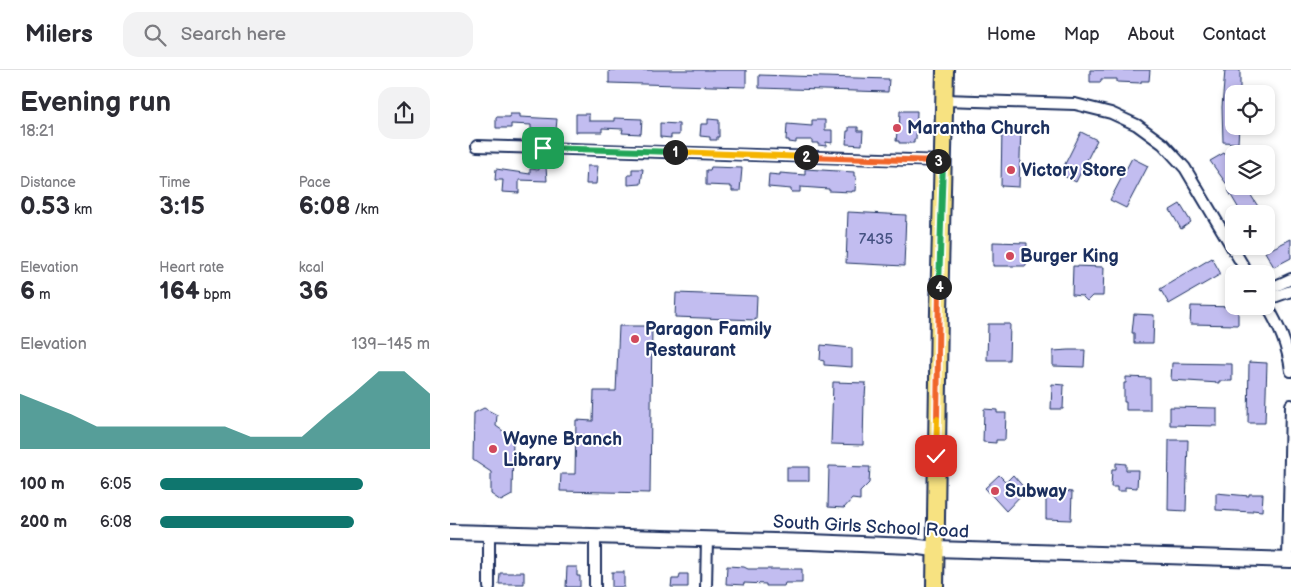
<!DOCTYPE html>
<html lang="en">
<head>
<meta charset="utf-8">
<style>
	body { margin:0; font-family:"Balsamiq Sans",sans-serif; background:#f2f2f3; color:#2b2b33; height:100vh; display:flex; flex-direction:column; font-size:19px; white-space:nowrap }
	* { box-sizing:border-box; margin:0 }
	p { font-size:16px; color:#7c7c81 }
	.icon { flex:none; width:28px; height:28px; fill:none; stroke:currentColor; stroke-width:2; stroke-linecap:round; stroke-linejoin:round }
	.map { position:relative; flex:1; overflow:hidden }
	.sheet { display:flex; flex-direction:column; background:#fff; width:450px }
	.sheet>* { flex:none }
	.tools { position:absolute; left:775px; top:15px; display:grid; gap:10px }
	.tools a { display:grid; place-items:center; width:50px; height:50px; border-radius:10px; background:#fff; box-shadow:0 2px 8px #0003; font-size:25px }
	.pin { position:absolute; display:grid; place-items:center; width:42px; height:42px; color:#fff; margin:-21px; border-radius:10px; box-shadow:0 2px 8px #0006 }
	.km { position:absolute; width:25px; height:25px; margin:-12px; border-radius:50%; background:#222; color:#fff; font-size:14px; line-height:25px; text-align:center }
	.round { display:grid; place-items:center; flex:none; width:52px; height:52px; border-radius:15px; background:#f2f2f3 }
	.head { display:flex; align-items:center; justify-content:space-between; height:85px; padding:0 20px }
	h1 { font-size:28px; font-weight:700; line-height:38px }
	.stats { display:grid; grid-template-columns:repeat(3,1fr); gap:8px; height:85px; padding:5px 20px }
	.stats div { display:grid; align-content:center }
	.stats b { font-size:25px; font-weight:700 }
	.stats small { font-size:14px; font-weight:400 }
	.stats p { font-size:14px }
	.chart { height:140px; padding:10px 20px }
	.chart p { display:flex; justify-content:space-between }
	.chart svg { width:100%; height:90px; margin-top:5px; fill:#0f766e; opacity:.7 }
	ul { padding:0 20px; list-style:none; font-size:16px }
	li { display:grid; grid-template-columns:80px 60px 1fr; align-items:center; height:38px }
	li i { height:12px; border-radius:6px; background:#0f766e }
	header { display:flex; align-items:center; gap:30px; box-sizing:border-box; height:70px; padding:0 25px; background:#fff; border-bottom:1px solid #e1e1e2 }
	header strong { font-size:24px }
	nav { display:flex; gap:28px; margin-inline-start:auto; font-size:18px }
	.search { width:350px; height:45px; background:#f2f2f3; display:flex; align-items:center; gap:12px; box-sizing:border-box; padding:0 18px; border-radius:15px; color:#7c7c81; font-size:19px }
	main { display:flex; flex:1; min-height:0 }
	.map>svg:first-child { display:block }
	.building { fill:#c2bdf0; stroke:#1b2f5e }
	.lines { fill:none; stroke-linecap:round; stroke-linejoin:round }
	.minor-casing { stroke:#1b2f5e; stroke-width:14 }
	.secondary-casing { stroke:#1b2f5e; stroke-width:18 }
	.primary-casing { stroke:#1b2f5e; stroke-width:20 }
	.minor { stroke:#fff; stroke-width:10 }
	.secondary { stroke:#fff; stroke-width:14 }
	.primary { stroke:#f7e281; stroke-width:16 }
	.split-1-casing { stroke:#fff; stroke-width:10 }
	.split-2-casing { stroke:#fff; stroke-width:10 }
	.split-3-casing { stroke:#fff; stroke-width:10 }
	.split-4-casing { stroke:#fff; stroke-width:10 }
	.split-5-casing { stroke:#fff; stroke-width:10 }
	.split-6-casing { stroke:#fff; stroke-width:10 }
	.split-1 { stroke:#22a559; stroke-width:6 }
	.split-2 { stroke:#f5b400; stroke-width:6 }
	.split-3 { stroke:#f0652b; stroke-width:6 }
	.split-4 { stroke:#22a559; stroke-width:6 }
	.split-5 { stroke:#f0652b; stroke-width:6 }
	.split-6 { stroke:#f5b400; stroke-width:6 }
	.poi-dot { fill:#d1495b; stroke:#fff; stroke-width:2 }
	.labels { text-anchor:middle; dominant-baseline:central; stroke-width:4; stroke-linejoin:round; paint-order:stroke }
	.number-label { font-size:15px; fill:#455282 }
	.poi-label { font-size:18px; font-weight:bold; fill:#1b2f5e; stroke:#fff; text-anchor:start }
	.street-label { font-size:18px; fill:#1b2f5e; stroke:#fff }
</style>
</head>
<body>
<header>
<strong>Milers</strong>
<div class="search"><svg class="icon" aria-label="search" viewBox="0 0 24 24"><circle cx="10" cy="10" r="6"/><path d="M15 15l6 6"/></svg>Search here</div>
<nav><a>Home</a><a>Map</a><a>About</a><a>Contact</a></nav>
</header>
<main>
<section class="sheet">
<div class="head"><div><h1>Evening run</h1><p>18:21</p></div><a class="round"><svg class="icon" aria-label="share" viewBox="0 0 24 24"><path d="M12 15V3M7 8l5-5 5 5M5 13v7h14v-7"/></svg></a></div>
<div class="stats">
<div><p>Distance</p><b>0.53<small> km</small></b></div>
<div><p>Time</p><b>3:15</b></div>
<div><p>Pace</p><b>6:08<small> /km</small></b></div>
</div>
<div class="stats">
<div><p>Elevation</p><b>6<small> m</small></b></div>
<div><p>Heart rate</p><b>164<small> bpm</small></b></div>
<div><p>kcal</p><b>36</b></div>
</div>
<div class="chart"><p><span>Elevation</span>139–145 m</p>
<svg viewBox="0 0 160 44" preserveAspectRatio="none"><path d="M0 44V17L10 22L20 27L30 33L40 33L50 33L60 33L70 33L80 33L90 38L100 38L110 38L120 27L130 17L140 6L150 6L160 17V44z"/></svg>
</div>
<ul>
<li><b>100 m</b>6:05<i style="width:75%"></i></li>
<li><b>200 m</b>6:08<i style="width:72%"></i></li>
</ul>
</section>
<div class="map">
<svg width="841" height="517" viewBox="0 0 841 517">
	<rect width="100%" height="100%" fill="#fff"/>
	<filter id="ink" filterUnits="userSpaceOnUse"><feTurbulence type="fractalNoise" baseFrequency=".02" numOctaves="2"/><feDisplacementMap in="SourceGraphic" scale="10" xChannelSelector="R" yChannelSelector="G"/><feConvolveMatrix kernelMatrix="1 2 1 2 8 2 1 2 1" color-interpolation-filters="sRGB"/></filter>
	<g filter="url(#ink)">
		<!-- building -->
		<g class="building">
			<polygon points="159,0 296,0 296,17 159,13"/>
			<polygon points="640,0 700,0 699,11 691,11 691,13 667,12 667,9 651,9 651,12 640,12"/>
			<polygon points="775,0 790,0 790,24 784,24 784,56 789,56 788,73 773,72 772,37"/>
			<polygon points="309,5 439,9 438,22 309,18"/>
			<polygon points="450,41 467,41 466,69 464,69 464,73 449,73 449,71 446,71 447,62 449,62"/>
			<polygon points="60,44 70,44 70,47 107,49 106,60 95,59 95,62 86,61 86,59 81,59 81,55 61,54 61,58 46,58 46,47 60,47"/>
			<polygon points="126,44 139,44 139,51 164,51 164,48 192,49 191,64 172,63 173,59 152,58 152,62 126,62"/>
			<polygon points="258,49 269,50 269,67 267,67 267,70 260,70 260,67 250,66 251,54 258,54"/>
			<polygon points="362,50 375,50 375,60 382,60 382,73 376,72 376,76 368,75 368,73 362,73 362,70 346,70 346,73 339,72 339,70 336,70 337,54 362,56"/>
			<polygon points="210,53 229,54 229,65 221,65 221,68 210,67"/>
			<polygon points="399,57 408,57 408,61 413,61 412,75 396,74 397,61 399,61"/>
			<polygon points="552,58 571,58 569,117 551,116"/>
			<polygon points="631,62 647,70 626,112 610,104"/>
			<polygon points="774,83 784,95 784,116 795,116 811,141 806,144 792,144 779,122 778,116 760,91"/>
			<polygon points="682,88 698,96 676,138 660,130"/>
			<polygon points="137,96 148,96 146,114 136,114"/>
			<polygon points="89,97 96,97 97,111 69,110 69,123 52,122 53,110 45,110 46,99 80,104 80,99 89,100"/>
			<polygon points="261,97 292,98 290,121 282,121 282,117 280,117 280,116 256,115 256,100 260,100"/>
			<polygon points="182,99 193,99 191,114 178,115 178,105 182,105"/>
			<polygon points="355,99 404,102 404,106 406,106 405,121 402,121 402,122 379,121 379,119 350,117 350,122 341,122 341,119 318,117 319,104 330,105 330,103 355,105"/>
			<polygon points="730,134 741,152 731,159 720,140"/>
			<polygon points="398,142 456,145 454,196 396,193"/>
			<polygon points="841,169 841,188 824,197 815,182"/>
			<polygon points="543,172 577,173 576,196 543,196"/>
			<polygon points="762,188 771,204 719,234 710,219"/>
			<polygon points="623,196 654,197 653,226 642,226 637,231 632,226 622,225"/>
			<polygon points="226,223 307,226 306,250 225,247"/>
			<polygon points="741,236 788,237 788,255 740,254"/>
			<polygon points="684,244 704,245 703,273 684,273 684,263 682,263"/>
			<polygon points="538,254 560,254 559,290 537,290"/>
			<polygon points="169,256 202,256 200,423 110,421 111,404 125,404 126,350 143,351 144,321 166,321"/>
			<polygon points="371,275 402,278 402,297 374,295 374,291 370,290"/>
			<polygon points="619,280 635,280 634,297 603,296 603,281"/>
			<polygon points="799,292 817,293 815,353 798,353"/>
			<polygon points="722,293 782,294 782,311 769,311 769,313 721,310"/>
			<polygon points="676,307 700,308 700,340 676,340 676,332 674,332 674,313 676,313"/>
			<polygon points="383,312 416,313 415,327 414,327 413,375 381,374"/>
			<polygon points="602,314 614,315 613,339 601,339"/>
			<polygon points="720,337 767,338 767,356 720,355"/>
			<polygon points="34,338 47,345 46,356 63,368 62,425 51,431 41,424 41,402 23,390 24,343"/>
			<polygon points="534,339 547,340 547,343 556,343 555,370 546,370 546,373 533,372"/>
			<polygon points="719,370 738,370 736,441 718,440"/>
			<polygon points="666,393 676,394 676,400 688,400 687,418 675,417 675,421 667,421 667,417 661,417 662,399 666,399"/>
			<polygon points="379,396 420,397 419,413 410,422 410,430 402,429 394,438 378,437"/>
			<rect x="337" y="397" width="22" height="14"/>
			<polygon points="549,405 556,412 563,405 576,420 556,441 535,418"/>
			<polygon points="604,420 622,422 621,450 596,449 596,421"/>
			<polygon points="766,423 799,426 799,424 813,424 812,441 802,440 802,442 766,440"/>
			<polygon points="277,496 294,497 298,499 352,499 352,513 335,513 334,516 316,516 316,514 294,513 294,515 276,514"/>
			<polygon points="117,497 127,497 127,506 130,506 130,517 116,517"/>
			<polygon points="65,502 74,502 74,514 49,514 50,503 65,503"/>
			<rect x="162" y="502" width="12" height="15"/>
			<polygon points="230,504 238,504 238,517 221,517 222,509 229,509"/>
		</g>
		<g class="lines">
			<defs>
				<g id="minor">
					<polyline points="494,30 625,34 661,43 687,55 713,74 735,98 798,204"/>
					<polyline points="27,76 493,91"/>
					<polyline points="816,222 819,219 841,209"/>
					<polyline points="816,227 824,227 841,221"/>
					<path d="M816 234C829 256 838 276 841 301"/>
					<polyline points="145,465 145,517"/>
					<polyline points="838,490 841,335"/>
					<polyline points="39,517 39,463"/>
					<polyline points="256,517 257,469"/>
				</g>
				<polyline id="secondary" points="0,462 360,472 461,476 485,479 841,490"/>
				<polyline id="primary" points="485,517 489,241 495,0"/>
			</defs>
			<!-- minor casing -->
			<use href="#minor" class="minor-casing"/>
			<!-- secondary casing -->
			<use href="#secondary" class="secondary-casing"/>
			<!-- primary casing -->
			<use href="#primary" class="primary-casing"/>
			<!-- minor -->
			<use href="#minor" class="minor"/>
			<!-- secondary -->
			<use href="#secondary" class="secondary"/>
			<!-- primary -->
			<use href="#primary" class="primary"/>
		</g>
	</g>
	<g class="lines" filter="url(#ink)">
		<defs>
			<polyline id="split-1" points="93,78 225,82"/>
			<polyline id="split-2" points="225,82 356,87"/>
			<polyline id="split-3" points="356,87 488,91"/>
			<polyline id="split-4" points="488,91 493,91 489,217"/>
			<polyline id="split-5" points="487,349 489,217"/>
			<polyline id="split-6" points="486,386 487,349"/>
		</defs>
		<!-- split-1 casing -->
		<use href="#split-1" class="split-1-casing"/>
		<!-- split-2 casing -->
		<use href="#split-2" class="split-2-casing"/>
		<!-- split-3 casing -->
		<use href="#split-3" class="split-3-casing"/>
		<!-- split-4 casing -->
		<use href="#split-4" class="split-4-casing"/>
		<!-- split-5 casing -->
		<use href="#split-5" class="split-5-casing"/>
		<!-- split-6 casing -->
		<use href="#split-6" class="split-6-casing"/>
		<!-- split-1 -->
		<use href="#split-1" class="split-1"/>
		<!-- split-2 -->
		<use href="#split-2" class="split-2"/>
		<!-- split-3 -->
		<use href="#split-3" class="split-3"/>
		<!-- split-4 -->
		<use href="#split-4" class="split-4"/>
		<!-- split-5 -->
		<use href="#split-5" class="split-5"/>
		<!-- split-6 -->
		<use href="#split-6" class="split-6"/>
	</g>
	<!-- markers -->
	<g class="poi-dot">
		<circle cx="447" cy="58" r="5"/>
		<circle cx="561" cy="100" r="5"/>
		<circle cx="560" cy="186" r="5"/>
		<circle cx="185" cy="269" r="5"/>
		<circle cx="43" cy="379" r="5"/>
		<circle cx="545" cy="421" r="5"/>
	</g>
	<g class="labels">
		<!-- number labels -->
		<g class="number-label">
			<text x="426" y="169">7435</text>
		</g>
		<!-- poi labels -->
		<g class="poi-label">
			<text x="457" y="58">Marantha Church</text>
			<text x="571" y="100">Victory Store</text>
			<text x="570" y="186">Burger King</text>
			<text x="195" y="259">Paragon Family<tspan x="195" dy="21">Restaurant</tspan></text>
			<text x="53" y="369">Wayne Branch<tspan x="53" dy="21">Library</tspan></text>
			<text x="555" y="421">Subway</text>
		</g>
		<!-- street labels -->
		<g class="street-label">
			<text transform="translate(421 457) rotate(3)">South Girls School Road</text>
		</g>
	</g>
</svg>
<div class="tools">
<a><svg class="icon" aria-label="locate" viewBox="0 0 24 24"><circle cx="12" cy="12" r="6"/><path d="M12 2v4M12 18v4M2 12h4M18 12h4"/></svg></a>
<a><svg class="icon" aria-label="layers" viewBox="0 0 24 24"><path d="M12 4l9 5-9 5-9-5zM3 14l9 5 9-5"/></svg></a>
<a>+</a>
<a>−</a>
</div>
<div class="pin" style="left:93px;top:78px;background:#1e9e55"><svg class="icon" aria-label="arrive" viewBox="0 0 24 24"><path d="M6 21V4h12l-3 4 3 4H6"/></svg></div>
<div class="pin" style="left:486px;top:386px;background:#d93025"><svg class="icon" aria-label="check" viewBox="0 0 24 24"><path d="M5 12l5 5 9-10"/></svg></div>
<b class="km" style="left:225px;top:82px">1</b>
<b class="km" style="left:356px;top:87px">2</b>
<b class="km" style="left:488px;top:91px">3</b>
<b class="km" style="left:489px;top:217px">4</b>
</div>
</main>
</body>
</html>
